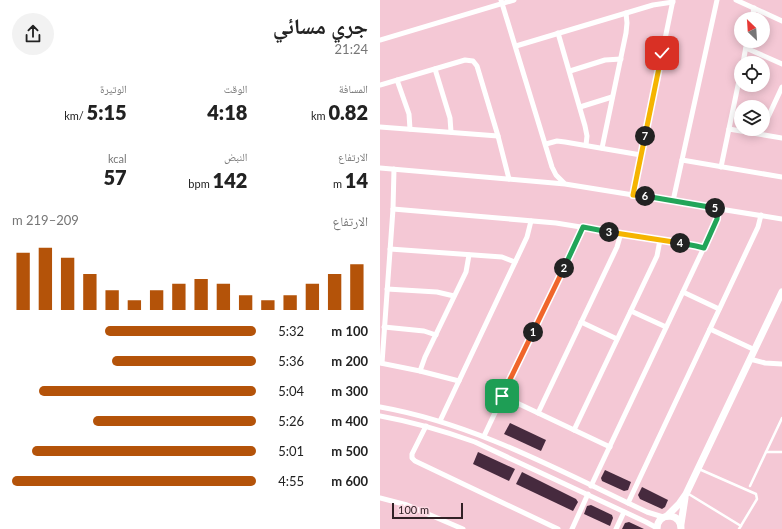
<!DOCTYPE html>
<html lang="ar">
<head>
<meta charset="utf-8">
<style>
	body { margin:0; font-family:Lato,"Noto Naskh Arabic",sans-serif; background:#f2f2f2; color:#222; direction:rtl; height:100vh; display:flex; flex-direction:column; font-size:15px; white-space:nowrap }
	* { box-sizing:border-box; margin:0 }
	p { font-size:13px; color:#767676 }
	.icon { flex:none; width:22px; height:22px; fill:none; stroke:currentColor; stroke-width:2; stroke-linecap:round; stroke-linejoin:round }
	.map { position:relative; flex:1; overflow:hidden; direction:ltr }
	.sheet { display:flex; flex-direction:column; background:#fff; width:380px }
	.sheet>* { flex:none }
	.needle { width:26px; rotate:335deg }
	.buttons { position:absolute; left:354px; top:12px; display:grid; gap:8px }
	.buttons a { display:grid; place-items:center; width:36px; height:36px; border-radius:50%; background:#fff; box-shadow:0 2px 10px #0003; font-size:20px }
	.scale { position:absolute; left:12px; bottom:10px; width:71px; box-sizing:border-box; padding-left:4px; border:2px solid #312126; border-top:0; font-size:11px; line-height:14px; white-space:nowrap; color:#312126; -webkit-text-stroke:3px #fbd8e2; paint-order:stroke }
	.pin { position:absolute; display:grid; place-items:center; width:34px; height:34px; color:#fff; margin:-17px; border-radius:8px; box-shadow:0 2px 6px #0006 }
	.km { position:absolute; width:20px; height:20px; margin:-10px; border-radius:50%; background:#222; color:#fff; font-size:11px; line-height:20px; text-align:center }
	.round { display:grid; place-items:center; flex:none; width:42px; height:42px; border-radius:21px; background:#f2f2f2 }
	.summary { display:flex; align-items:center; justify-content:space-between; height:68px; padding:0 12px }
	h1 { font-size:22px; font-weight:800; line-height:30px }
	.stats { display:grid; grid-template-columns:repeat(3,1fr); gap:6px; height:68px; padding:4px 12px }
	.stats div { display:grid; align-content:center }
	.stats b { font-size:20px; font-weight:800 }
	.stats small { font-size:11px; font-weight:400 }
	.stats p { font-size:11px }
	.chart { height:112px; padding:8px 12px }
	.chart p { display:flex; justify-content:space-between }
	.chart svg { width:100%; height:72px; margin-top:4px; stroke:#b45309; stroke-width:6 }
	ul { padding:0 12px; list-style:none; font-size:13px }
	li { display:grid; grid-template-columns:64px 48px 1fr; align-items:center; height:30px }
	li i { height:10px; border-radius:5px; background:#b45309 }
	main { display:flex; flex:1; min-height:0 }
	.map>svg:first-child { display:block }
	.building { fill:#462a3e }
	.lines { fill:none; stroke-linecap:round; stroke-linejoin:round }
	.lane { stroke:#fff; stroke-width:2.5 }
	.street { stroke:#fff; stroke-width:5 }
	.secondary { stroke:#fff; stroke-width:7 }
	.split-1-casing { stroke:#fff; stroke-width:8 }
	.split-2-casing { stroke:#fff; stroke-width:8 }
	.split-3-casing { stroke:#fff; stroke-width:8 }
	.split-4-casing { stroke:#fff; stroke-width:8 }
	.split-5-casing { stroke:#fff; stroke-width:8 }
	.split-6-casing { stroke:#fff; stroke-width:8 }
	.split-7-casing { stroke:#fff; stroke-width:8 }
	.split-8-casing { stroke:#fff; stroke-width:8 }
	.split-1 { stroke:#f0652b; stroke-width:5 }
	.split-2 { stroke:#f0652b; stroke-width:5 }
	.split-3 { stroke:#22a559; stroke-width:5 }
	.split-4 { stroke:#f5b400; stroke-width:5 }
	.split-5 { stroke:#22a559; stroke-width:5 }
	.split-6 { stroke:#22a559; stroke-width:5 }
	.split-7 { stroke:#f5b400; stroke-width:5 }
	.split-8 { stroke:#f5b400; stroke-width:5 }
</style>
</head>
<body>
<main>
<div class="map">
<svg width="402" height="529" viewBox="0 0 402 529">
	<rect width="100%" height="100%" fill="#f4c8d5"/>
	<!-- building -->
	<g class="building">
		<polygon points="130,423 166,440 161,451 124,434"/>
		<polygon points="98,452 135,469 129,481 93,464"/>
		<polygon points="225,470 251,482 248,490 244,491 222,481 221,478"/>
		<polygon points="142,472 196,499 198,502 193,511 136,484"/>
		<polygon points="262,487 288,500 285,507 282,509 260,499 258,495"/>
		<polygon points="211,505 232,515 233,518 230,526 204,514 207,506"/>
		<polygon points="249,522 264,529 242,529 245,523"/>
	</g>
	<g class="lines">
		<!-- lane -->
		<g class="lane">
			<polyline points="386,452 402,452"/>
			<polyline points="319,469 376,494 377,499 359,529"/>
			<polyline points="370,486 402,418"/>
			<polyline points="307,493 361,526"/>
		</g>
		<!-- street -->
		<g class="street">
			<polyline points="121,0 172,167 176,175 184,183"/>
			<polyline points="356,0 402,21"/>
			<polyline points="372,19 374,8"/>
			<polyline points="178,33 205,126 207,136 206,145"/>
			<polyline points="0,40 134,0"/>
			<polyline points="136,46 273,5 293,2"/>
			<polyline points="366,48 402,64"/>
			<polyline points="363,63 367,41"/>
			<polyline points="55,69 70,118 71,132"/>
			<polyline points="190,71 225,60 241,59"/>
			<polyline points="17,80 29,114 30,129"/>
			<polyline points="0,85 85,60 93,61 97,66 118,136 129,179"/>
			<polyline points="200,107 232,97"/>
			<polyline points="0,127 118,136"/>
			<polyline points="383,128 402,87"/>
			<polyline points="349,129 402,138"/>
			<polyline points="166,144 177,141 185,142 261,155"/>
			<polyline points="222,148 246,33 247,23 246,13"/>
			<polyline points="302,160 402,177"/>
			<polyline points="341,167 361,71"/>
			<polyline points="0,168 185,184 402,219"/>
			<polyline points="253,195 293,0"/>
			<polyline points="293,201 337,0"/>
			<polyline points="13,209 176,223 312,245 324,249"/>
			<polyline points="10,249 122,257 135,262"/>
			<polyline points="7,289 57,292 74,296"/>
			<polyline points="303,292 339,309"/>
			<polyline points="251,311 286,327"/>
			<polyline points="201,322 237,339"/>
			<polyline points="4,327 44,331 56,335"/>
			<polyline points="330,329 375,350"/>
			<polyline points="370,359 385,363 402,364"/>
			<polyline points="0,363 40,371 79,381"/>
			<polyline points="2,363 13,209 14,169"/>
			<polyline points="40,371 45,357 86,272 89,255"/>
			<polyline points="122,396 230,447"/>
			<path d="M0 407C96 424 180 471 267 512L283 517"/>
			<polyline points="158,413 237,247 241,233"/>
			<path d="M0 416C33 422 64 431 95 442L266 522 277 528"/>
			<polyline points="60,421 147,237 151,221"/>
			<polyline points="46,426 32,454 32,458 35,461 178,529"/>
			<polyline points="194,430 277,256 280,240"/>
			<polyline points="104,436 203,227"/>
			<polyline points="211,486 336,222 338,215 338,208"/>
			<polyline points="0,498 27,505 83,529"/>
			<polyline points="248,503 378,227 381,215"/>
			<polyline points="192,529 208,494"/>
			<polyline points="236,529 244,512"/>
		</g>
		<!-- secondary -->
		<g class="secondary">
			<polyline points="287,516 299,504 306,494 402,292"/>
			<polyline points="301,524 305,498"/>
			<path d="M277 529C277 521 282 516 290 516 298 517 301 522 301 529"/>
		</g>
	</g>
	<g class="lines">
		<defs>
			<polyline id="split-1" points="122,396 153,332"/>
			<polyline id="split-2" points="153,332 184,268"/>
			<polyline id="split-3" points="184,268 203,227 229,232"/>
			<polyline id="split-4" points="229,232 300,243"/>
			<polyline id="split-5" points="300,243 316,246 324,248 337,219 338,208 335,208"/>
			<polyline id="split-6" points="265,196 335,208"/>
			<polyline id="split-7" points="265,196 253,195 265,136"/>
			<polyline id="split-8" points="265,136 282,53"/>
		</defs>
		<!-- split-1 casing -->
		<use href="#split-1" class="split-1-casing"/>
		<!-- split-2 casing -->
		<use href="#split-2" class="split-2-casing"/>
		<!-- split-3 casing -->
		<use href="#split-3" class="split-3-casing"/>
		<!-- split-4 casing -->
		<use href="#split-4" class="split-4-casing"/>
		<!-- split-5 casing -->
		<use href="#split-5" class="split-5-casing"/>
		<!-- split-6 casing -->
		<use href="#split-6" class="split-6-casing"/>
		<!-- split-7 casing -->
		<use href="#split-7" class="split-7-casing"/>
		<!-- split-8 casing -->
		<use href="#split-8" class="split-8-casing"/>
		<!-- split-1 -->
		<use href="#split-1" class="split-1"/>
		<!-- split-2 -->
		<use href="#split-2" class="split-2"/>
		<!-- split-3 -->
		<use href="#split-3" class="split-3"/>
		<!-- split-4 -->
		<use href="#split-4" class="split-4"/>
		<!-- split-5 -->
		<use href="#split-5" class="split-5"/>
		<!-- split-6 -->
		<use href="#split-6" class="split-6"/>
		<!-- split-7 -->
		<use href="#split-7" class="split-7"/>
		<!-- split-8 -->
		<use href="#split-8" class="split-8"/>
	</g>
</svg>
<div class="buttons">
<a><svg class="needle" viewBox="-14 -14 28 28"><path d="M0-13l5 13h-10z" fill="#e53935"/><path d="M0 13l5-13h-10z" fill="#767676"/></svg></a>
<a><svg class="icon" aria-label="locate" viewBox="0 0 24 24"><circle cx="12" cy="12" r="6"/><path d="M12 2v4M12 18v4M2 12h4M18 12h4"/></svg></a>
<a><svg class="icon" aria-label="layers" viewBox="0 0 24 24"><path d="M12 4l9 5-9 5-9-5zM3 14l9 5 9-5"/></svg></a>
</div>
<div class="scale">100 m</div>
<div class="pin" style="left:122px;top:396px;background:#1e9e55"><svg class="icon" aria-label="arrive" viewBox="0 0 24 24"><path d="M6 21V4h12l-3 4 3 4H6"/></svg></div>
<div class="pin" style="left:282px;top:53px;background:#d93025"><svg class="icon" aria-label="check" viewBox="0 0 24 24"><path d="M5 12l5 5 9-10"/></svg></div>
<b class="km" style="left:153px;top:332px">1</b>
<b class="km" style="left:184px;top:268px">2</b>
<b class="km" style="left:229px;top:232px">3</b>
<b class="km" style="left:300px;top:243px">4</b>
<b class="km" style="left:335px;top:208px">5</b>
<b class="km" style="left:265px;top:196px">6</b>
<b class="km" style="left:265px;top:136px">7</b>
</div>
<section class="sheet">
<div class="summary"><div><h1>جري مسائي</h1><p>21:24</p></div><a class="round"><svg class="icon" aria-label="share" viewBox="0 0 24 24"><path d="M12 15V3M7 8l5-5 5 5M5 13v7h14v-7"/></svg></a></div>
<div class="stats">
<div><p>المسافة</p><b>0.82<small> km</small></b></div>
<div><p>الوقت</p><b>4:18</b></div>
<div><p>الوتيرة</p><b>5:15<small> /km</small></b></div>
</div>
<div class="stats">
<div><p>الارتفاع</p><b>14<small> m</small></b></div>
<div><p>النبض</p><b>142<small> bpm</small></b></div>
<div><p>kcal</p><b>57</b></div>
</div>
<div class="chart"><p><span>الارتفاع</span>209–219 m</p>
<svg viewBox="0 0 160 44" preserveAspectRatio="none"><path d="M5 44V9M15 44V6M25 44V12M35 44V22M45 44V32M55 44V38M65 44V32M75 44V28M85 44V25M95 44V28M105 44V35M115 44V38M125 44V35M135 44V28M145 44V22M155 44V16"/></svg>
</div>
<ul>
<li><b>100 m</b>5:32<i style="width:62%"></i></li>
<li><b>200 m</b>5:36<i style="width:59%"></i></li>
<li><b>300 m</b>5:04<i style="width:89%"></i></li>
<li><b>400 m</b>5:26<i style="width:67%"></i></li>
<li><b>500 m</b>5:01<i style="width:92%"></i></li>
<li><b>600 m</b>4:55<i style="width:100%"></i></li>
</ul>
</section>
</main>
</body>
</html>
